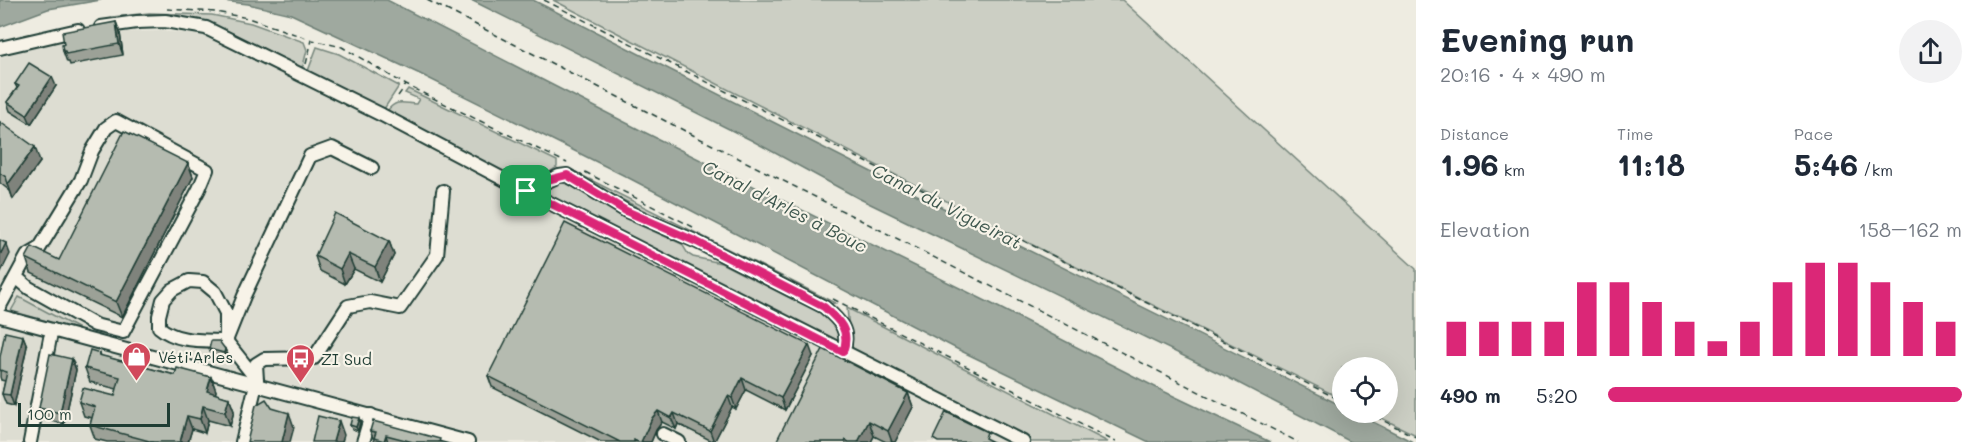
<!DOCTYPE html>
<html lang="en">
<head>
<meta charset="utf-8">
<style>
	body { margin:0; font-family:Mali,sans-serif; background:#f2f2f3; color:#1f2937; height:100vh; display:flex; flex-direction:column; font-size:22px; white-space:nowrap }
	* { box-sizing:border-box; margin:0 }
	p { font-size:20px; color:#747a83 }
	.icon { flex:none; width:33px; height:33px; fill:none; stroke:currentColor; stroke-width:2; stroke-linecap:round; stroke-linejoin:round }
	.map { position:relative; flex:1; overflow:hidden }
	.details { display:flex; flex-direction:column; background:#fff; width:570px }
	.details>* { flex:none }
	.tools { position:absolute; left:1332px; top:357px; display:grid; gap:12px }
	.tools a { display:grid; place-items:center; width:66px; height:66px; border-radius:50%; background:#fff; box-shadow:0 6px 24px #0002; font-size:30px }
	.scale { position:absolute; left:18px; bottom:15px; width:152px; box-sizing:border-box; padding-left:6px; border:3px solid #1f3d34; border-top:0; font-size:16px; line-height:21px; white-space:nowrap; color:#1f3d34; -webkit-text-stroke:4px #f7f3e8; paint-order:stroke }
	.pin { position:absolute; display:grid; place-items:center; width:51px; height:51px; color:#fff; margin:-26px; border-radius:12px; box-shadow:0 3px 9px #0006 }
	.round { display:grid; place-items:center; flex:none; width:63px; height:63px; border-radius:32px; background:#f2f2f3 }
	.headline { display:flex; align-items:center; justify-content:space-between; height:102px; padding:0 24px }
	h1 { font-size:33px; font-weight:700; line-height:45px }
	.stats { display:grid; grid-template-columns:repeat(3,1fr); gap:9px; height:102px; padding:6px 24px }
	.stats div { display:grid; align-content:center }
	.stats b { font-size:30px; font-weight:700 }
	.stats small { font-size:16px; font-weight:400 }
	.stats p { font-size:16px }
	.chart { height:168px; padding:12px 24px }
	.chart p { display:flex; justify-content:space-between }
	.chart svg { width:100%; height:108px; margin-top:6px; stroke:#db2777; stroke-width:6 }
	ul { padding:0 24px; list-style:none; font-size:20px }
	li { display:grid; grid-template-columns:96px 72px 1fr; align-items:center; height:45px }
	li i { height:15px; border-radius:8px; background:#db2777 }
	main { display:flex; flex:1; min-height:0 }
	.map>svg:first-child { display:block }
	.built { fill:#ddddd2 }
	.green { fill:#cccfc4; stroke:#76867c; stroke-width:1.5 }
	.water { fill:#9fa99f; stroke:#6c7e74; stroke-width:1.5 }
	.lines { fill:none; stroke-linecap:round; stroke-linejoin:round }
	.minor-casing { stroke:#1f3d34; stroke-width:16 }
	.path { stroke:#1f3d34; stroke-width:1.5; stroke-dasharray:6 4.5; stroke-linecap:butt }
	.minor { stroke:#f7f3e8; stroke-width:12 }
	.wall { fill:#9ca197; stroke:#1f3d34; stroke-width:1.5 }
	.shaded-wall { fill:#7f837b; stroke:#1f3d34; stroke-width:1.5 }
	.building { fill:#b5bbb0; stroke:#1f3d34; stroke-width:1.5 }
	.route-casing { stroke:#fff; stroke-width:12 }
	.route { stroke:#db2777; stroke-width:8 }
	.labels { text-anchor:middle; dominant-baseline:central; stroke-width:4.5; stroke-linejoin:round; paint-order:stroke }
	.poi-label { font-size:16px; fill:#1f3d34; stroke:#f7f3e8; text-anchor:start }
	.water-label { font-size:18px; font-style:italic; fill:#3f584f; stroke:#f7f3e8 }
</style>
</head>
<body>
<main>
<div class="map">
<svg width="1416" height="442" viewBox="0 0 1416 442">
	<rect width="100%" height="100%" fill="#eeece1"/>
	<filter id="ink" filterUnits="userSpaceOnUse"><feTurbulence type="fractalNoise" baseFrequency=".0167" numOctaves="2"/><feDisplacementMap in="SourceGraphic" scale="12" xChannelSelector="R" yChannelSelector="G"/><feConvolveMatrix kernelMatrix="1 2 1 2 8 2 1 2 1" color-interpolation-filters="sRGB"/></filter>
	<g filter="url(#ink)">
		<!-- built -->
		<polygon class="built" points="160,31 202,34 258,57 389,127 1014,442 447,442 364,419 358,442 0,442 0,57 25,50 108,32"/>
		<!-- green -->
		<g class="green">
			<polygon points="553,0 1122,0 1416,269 1416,435 1371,413 1388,412 1388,368 1342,368 1342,399 1060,259"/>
			<polygon points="149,13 212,15 251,23 304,42 307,50 303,66 298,68 211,27 115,23 113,17"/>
			<polygon points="317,47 339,54 399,86 384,109 308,71"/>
			<path d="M408 89 557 161V167C545 175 534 186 519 183L387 111C397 99 402 103 416 104L419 99 405 93Z"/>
			<polygon points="571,170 835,303 828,304 570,173"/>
			<polygon points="560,182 577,187 616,207 635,223 682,244 688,254 693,257 721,263 792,299 822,312 842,331 839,344 539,192 543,185"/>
			<polygon points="19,297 77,328 76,329 11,311"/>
			<polygon points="847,308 1108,442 1030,442 854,353 850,339"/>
		</g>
		<!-- water -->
		<g class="water">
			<polygon points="0,0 101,0 48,9 0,27"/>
			<polygon points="214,0 387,0 644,132 992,304 1163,391 1270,442 1149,442 957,349 625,176 420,74 291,14 248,4"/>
			<polygon points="471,0 533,0 903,188 1342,406 1342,412 1355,413 1413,442 1351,442 1227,377 858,198 751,140"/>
		</g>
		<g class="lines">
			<defs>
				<g id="minor">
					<polyline points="101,27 137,22 165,21 206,28 382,115 526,191 1023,442"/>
					<polyline points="0,48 78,30"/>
					<path d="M526 191 559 176 567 175 626 211 697 242 824 307C839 320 851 330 843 352"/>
					<polyline points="0,306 27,256 39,249 81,180 92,151 106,128 116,121 207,170 199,189 123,332 95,325 29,288 16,277"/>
					<polyline points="0,316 468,442"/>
					<path d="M257 380 226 341V313L215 292 203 282 189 281 172 290 163 300 159 316V327C178 343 202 340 226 341L244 296 310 156 332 148 372 168"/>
					<polyline points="663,434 679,442"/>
					<polyline points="30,442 50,338 53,330"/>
					<polyline points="242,442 257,380 256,364 264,359 314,358 348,306 370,302 400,308 437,255 443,191"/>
					<polyline points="363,442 371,415"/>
				</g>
			</defs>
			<!-- minor casing -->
			<use href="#minor" class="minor-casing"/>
			<!-- path -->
			<g class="path">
				<polyline points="427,0 1298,442"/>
				<polyline points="544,0 1342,401"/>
				<polyline points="167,9 215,12 248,18 312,40 342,47 406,85 567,163"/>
				<polyline points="306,64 312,40"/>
				<polyline points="398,96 406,85"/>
				<polyline points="585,172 693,227"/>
				<polyline points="833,299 1116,442"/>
				<polyline points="1366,412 1416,437"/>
			</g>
			<!-- minor -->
			<use href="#minor" class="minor"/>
		</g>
		<!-- wall -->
		<g class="wall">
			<polygon points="116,22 120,33 123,55 70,65 69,62 67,62 63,51"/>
			<polygon points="15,84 56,86 31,124 10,111 7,102 17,88"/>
			<polygon points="0,122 40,162 13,199 10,191 0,183"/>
			<polygon points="188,163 193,177 122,317 31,273 26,258 59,260"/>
			<polygon points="389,241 394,255 380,282 354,269 345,284 320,271 315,256"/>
			<polygon points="23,336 27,346 14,406 6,404 2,394 5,381 1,380 0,377 0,370"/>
			<polygon points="209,349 225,349 228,356 227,361 212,357"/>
			<polygon points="100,353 101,356 175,375 211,377 216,391 215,394 229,398 234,411 230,426 208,420 205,433 192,429 188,442 107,442 95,439 90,425 92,418 84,416 79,402 115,396 117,389 90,382 85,368"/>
			<polygon points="813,356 785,410 746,390 736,409 732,407 714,442 678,424 676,429 662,422 656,430 651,442 601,442 492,387 488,376"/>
			<polygon points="72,359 76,370 64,424 43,419 39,408"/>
			<polygon points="908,393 913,407 895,442 886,442 874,436 871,442 776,442"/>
			<polygon points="360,422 358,431 352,429 350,425"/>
			<polygon points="370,431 441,442 375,442"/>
		</g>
		<!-- shaded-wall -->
		<g class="shaded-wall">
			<polygon points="116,22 120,33 123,55 119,44"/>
			<polygon points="52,77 56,86 31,124 27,115"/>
			<polygon points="35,147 40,162 13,199 8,184"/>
			<polygon points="188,163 193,177 122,317 116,302"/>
			<polygon points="389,241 394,255 380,282 375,267"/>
			<polygon points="6,243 10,254 0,274 0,255"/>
			<polygon points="348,254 354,269 345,284 340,269"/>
			<polygon points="23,336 27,346 14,406 10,395"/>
			<polygon points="809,345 813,356 785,410 781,398"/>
			<polygon points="225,349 228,356 227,361 224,353"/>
			<polygon points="72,359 76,370 64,424 60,413"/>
			<polygon points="211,377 216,391 212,405 207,391"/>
			<polygon points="742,378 746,390 736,409 732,398"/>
			<polygon points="908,393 913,407 895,442 892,442 888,431"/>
			<polygon points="728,396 732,407 714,442 710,431"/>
			<polygon points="229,398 234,411 230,426 225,412"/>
			<polygon points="203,406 208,420 205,433 200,419"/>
			<polygon points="658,411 662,422 656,430 651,442 641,442 652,418"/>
			<polygon points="289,413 294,427 290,442 282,442"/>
			<polygon points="674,413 678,424 676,429 671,418"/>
			<polygon points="187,416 192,429 188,442 180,442"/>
			<polygon points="359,418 360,422 358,431 356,427"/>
			<polygon points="339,421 344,435 342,442 333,442"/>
			<polygon points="869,421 874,436 871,442 858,442"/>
			<polygon points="386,435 388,442 384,442"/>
		</g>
		<!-- building -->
		<g class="building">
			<polygon points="116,22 119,44 66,54 65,51 63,51 62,45 64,44 62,32"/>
			<polygon points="29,63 52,77 27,115 7,102 19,86 15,84"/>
			<polygon points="0,122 35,147 8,184 6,177 0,173"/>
			<polygon points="124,131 188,163 116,302 26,258 32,247 59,260"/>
			<polygon points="335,213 389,241 375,267 348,254 340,269 315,256"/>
			<polygon points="565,223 809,345 781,398 742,378 732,398 728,396 710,431 674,413 671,418 658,411 652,418 641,442 638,442 634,440 634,442 620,442 488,376"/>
			<polygon points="0,240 6,243 0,255"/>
			<polygon points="5,332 23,336 10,395 2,394 7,372 0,370 0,357"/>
			<polygon points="211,341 219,341 225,349 224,353 209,349"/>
			<polygon points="823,349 908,393 888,431 869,421 858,442 849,442 846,440 845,442 776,442"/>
			<polygon points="90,350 100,353 99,355 175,375 177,368 211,377 207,391 229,398 225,412 203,406 200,419 187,416 180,442 153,442 90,425 95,407 79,402 83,388 115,396 120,377 85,368"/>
			<polygon points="50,354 72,359 60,413 39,408"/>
			<polygon points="266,399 272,408 289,413 282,442 247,442 256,405"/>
			<polygon points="946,412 987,432 985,438 993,442 938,442 933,439"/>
			<polygon points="318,416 339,421 333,442 312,442"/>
			<polygon points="352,417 359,418 356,427 350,425"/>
			<polygon points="373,421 440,439 439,442 413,442 386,435 384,441 374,438 376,432 370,431"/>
		</g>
	</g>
	<g class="lines" filter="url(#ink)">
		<defs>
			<path id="route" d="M567 175 626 211 697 242 824 307C839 320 851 330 843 352L526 191 548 180Z"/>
		</defs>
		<!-- route casing -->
		<use href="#route" class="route-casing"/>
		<!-- route -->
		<use href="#route" class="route"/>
	</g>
	<!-- icons -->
	<defs>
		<symbol id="shop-pin" viewBox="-11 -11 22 30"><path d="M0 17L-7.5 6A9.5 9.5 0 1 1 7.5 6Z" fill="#d1495b" stroke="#f7f3e8"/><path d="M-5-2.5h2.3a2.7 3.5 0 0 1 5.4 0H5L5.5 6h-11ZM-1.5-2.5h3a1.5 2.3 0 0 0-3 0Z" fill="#fff"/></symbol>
		<symbol id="bus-pin" viewBox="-11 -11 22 30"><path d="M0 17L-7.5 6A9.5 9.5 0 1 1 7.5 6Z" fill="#d1495b" stroke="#f7f3e8"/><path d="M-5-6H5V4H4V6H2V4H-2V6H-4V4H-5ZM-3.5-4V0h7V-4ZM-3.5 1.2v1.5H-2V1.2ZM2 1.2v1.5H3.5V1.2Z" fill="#fff"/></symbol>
	</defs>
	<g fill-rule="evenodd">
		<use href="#shop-pin" x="120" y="340" width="33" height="45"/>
		<use href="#bus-pin" x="284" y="342" width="33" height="45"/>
	</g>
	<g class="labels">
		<!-- poi labels -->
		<g class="poi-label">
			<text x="158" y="356">Véti'Arles</text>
			<text x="321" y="358">ZI Sud</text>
		</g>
		<!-- water labels -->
		<g class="water-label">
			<text transform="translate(785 206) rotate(27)">Canal d'Arles à Bouc</text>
			<text transform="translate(947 206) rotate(27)">Canal du Vigueirat</text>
		</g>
	</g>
</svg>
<div class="tools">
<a><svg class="icon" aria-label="locate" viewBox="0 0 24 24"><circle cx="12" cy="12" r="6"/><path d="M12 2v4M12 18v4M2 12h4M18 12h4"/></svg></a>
</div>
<div class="scale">100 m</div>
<div class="pin" style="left:526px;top:191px;background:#1e9e55"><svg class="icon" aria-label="arrive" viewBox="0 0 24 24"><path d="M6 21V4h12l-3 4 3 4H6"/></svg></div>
</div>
<section class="details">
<div class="headline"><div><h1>Evening run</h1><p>20:16 · 4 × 490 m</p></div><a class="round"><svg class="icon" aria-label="share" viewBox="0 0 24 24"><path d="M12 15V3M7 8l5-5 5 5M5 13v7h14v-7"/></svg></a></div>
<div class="stats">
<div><p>Distance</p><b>1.96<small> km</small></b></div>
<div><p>Time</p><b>11:18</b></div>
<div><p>Pace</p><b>5:46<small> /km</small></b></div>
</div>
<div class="chart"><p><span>Elevation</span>158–162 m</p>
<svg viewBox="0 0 160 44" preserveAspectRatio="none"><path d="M5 44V30M15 44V30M25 44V30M35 44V30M45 44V14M55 44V14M65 44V22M75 44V30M85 44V38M95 44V30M105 44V14M115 44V6M125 44V6M135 44V14M145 44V22M155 44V30"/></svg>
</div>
<ul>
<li><b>490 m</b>5:20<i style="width:100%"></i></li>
</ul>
</section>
</main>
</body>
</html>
